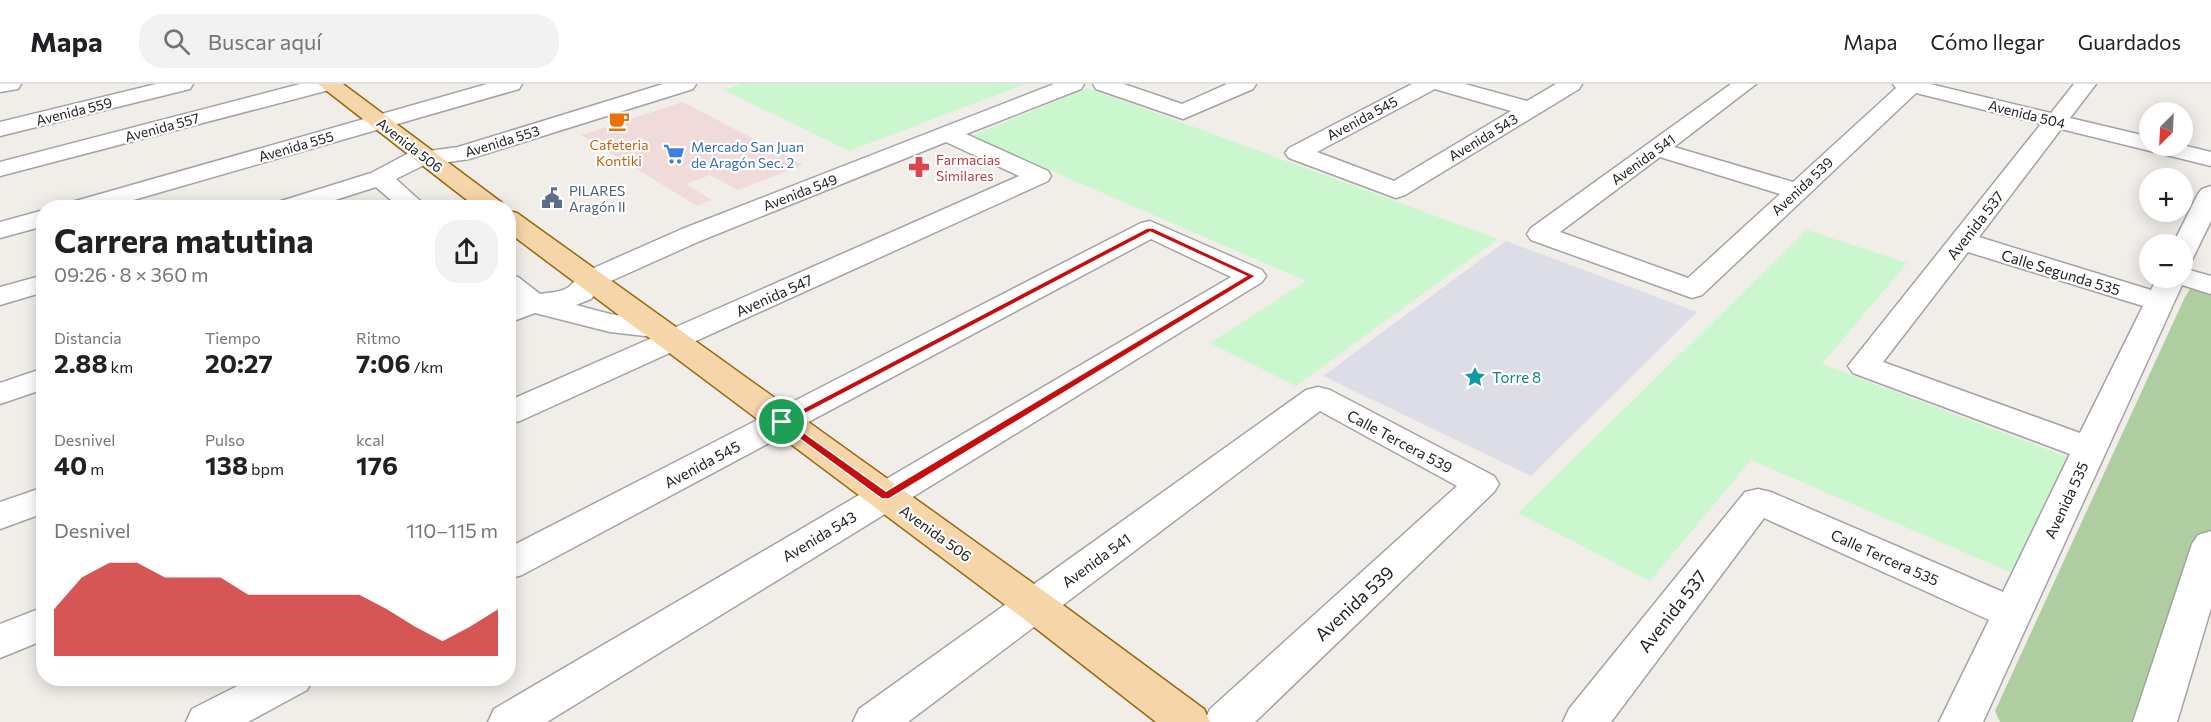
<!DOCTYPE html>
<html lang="es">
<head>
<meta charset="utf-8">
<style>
	body { margin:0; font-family:Commissioner,sans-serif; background:#f2f2f2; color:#202124; height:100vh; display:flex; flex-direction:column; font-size:22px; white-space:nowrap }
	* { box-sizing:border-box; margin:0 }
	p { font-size:20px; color:#757577 }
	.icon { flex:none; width:33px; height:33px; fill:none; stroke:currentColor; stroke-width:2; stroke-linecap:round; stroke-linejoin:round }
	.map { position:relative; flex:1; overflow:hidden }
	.sheet { position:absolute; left:36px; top:116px; width:480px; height:486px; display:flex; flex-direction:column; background:#fff; border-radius:24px; box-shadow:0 3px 15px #0003 }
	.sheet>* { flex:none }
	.needle { width:39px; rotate:204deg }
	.buttons { position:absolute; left:2139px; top:18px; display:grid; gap:12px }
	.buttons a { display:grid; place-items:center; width:54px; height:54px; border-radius:50%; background:#fff; box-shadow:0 3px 15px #0003; font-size:30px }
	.pin { position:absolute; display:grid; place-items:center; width:51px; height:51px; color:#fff; margin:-26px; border:3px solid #fff; border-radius:50%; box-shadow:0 2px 6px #0007 }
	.round { display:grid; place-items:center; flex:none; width:63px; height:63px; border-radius:24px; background:#f2f2f2 }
	.summary { display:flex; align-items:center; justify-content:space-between; height:102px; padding:0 18px }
	h1 { font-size:33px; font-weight:700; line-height:45px }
	.metrics { display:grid; grid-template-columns:repeat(3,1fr); gap:9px; height:102px; padding:6px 18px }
	.metrics div { display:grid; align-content:center }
	.metrics b { font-size:26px; font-weight:700 }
	.metrics small { font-size:16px; font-weight:400 }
	.metrics p { font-size:16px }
	.chart { height:168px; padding:12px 18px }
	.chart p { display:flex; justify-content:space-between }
	.chart svg { width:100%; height:108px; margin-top:6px; fill:#c60e0e; opacity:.7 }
	header { display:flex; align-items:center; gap:36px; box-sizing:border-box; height:84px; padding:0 30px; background:#fff; border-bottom:2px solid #e0e0e0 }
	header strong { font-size:28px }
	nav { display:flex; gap:33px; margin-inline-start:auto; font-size:21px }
	.search { width:420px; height:54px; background:#f2f2f2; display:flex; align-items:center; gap:15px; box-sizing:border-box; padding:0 21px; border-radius:24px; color:#757577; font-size:22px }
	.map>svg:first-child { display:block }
	.commercial { fill:#f0dbda }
	.forest { fill:#aecda1 }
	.park { fill:#cbf7ce }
	.plaza { fill:#dddde7 }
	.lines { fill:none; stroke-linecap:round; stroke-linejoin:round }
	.minor-casing { stroke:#a3a3a3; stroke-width:3 }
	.major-casing { stroke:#95680a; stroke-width:3 }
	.minor { fill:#fff; fill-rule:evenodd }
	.major { fill:#f6d5a9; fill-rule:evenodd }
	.route { fill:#c60e0e; stroke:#fff; stroke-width:1.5; fill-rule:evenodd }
	.labels { text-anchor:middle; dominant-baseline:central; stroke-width:4.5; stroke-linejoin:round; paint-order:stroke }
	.far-street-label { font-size:14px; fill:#222; stroke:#fff }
	.far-food-label { font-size:14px; fill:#c56008; stroke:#fff }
	.far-shop-label { font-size:14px; fill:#366cbe; stroke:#fff; text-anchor:start }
	.far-health-label { font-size:14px; fill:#be3a42; stroke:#fff; text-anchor:start }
	.far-service-label { font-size:14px; fill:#4e5e75; stroke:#fff; text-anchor:start }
	.street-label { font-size:15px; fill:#222; stroke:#fff }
	.culture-label { font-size:15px; fill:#0d838f; stroke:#fff; text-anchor:start }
	.near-street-label { font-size:18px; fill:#222; stroke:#fff }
</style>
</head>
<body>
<header>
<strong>Mapa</strong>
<div class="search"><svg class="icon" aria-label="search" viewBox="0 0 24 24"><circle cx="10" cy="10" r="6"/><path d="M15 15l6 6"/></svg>Buscar aquí</div>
<nav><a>Mapa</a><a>Cómo llegar</a><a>Guardados</a></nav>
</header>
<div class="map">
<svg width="2211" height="638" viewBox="0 0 2211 638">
	<rect width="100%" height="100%" fill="#f1eee9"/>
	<!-- commercial -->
	<polygon class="commercial" points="683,18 803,81 738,106 710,91 686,100 712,116 697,122 581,51"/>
	<!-- forest -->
	<polygon class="forest" points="2190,205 2211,207 2211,456 2143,638 2000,638 1995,627 2184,215"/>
	<!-- park -->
	<g class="park">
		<polygon points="742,0 1025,0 849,67 724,6"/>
		<polygon points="1088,4 1498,155 1296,302 1210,259 1306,197 971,52"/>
		<polygon points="1807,146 1907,179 1822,280 2083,379 2028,496 1751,376 1650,497 1518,429"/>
	</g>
	<!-- plaza -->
	<polygon class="plaza" points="1506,157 1697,228 1531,392 1323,292"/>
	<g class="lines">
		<defs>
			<g id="minor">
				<polygon points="0,0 21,0 18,5 0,8"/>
				<polygon points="156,0 193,0 190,5 0,52 0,38"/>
				<polygon points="300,0 336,0 333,5 0,92 0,78"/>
				<polygon points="487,0 522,0 519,5 109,123 68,123 72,118"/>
				<polygon points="663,0 696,0 693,5 469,75 422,82 396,95 427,123 399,123 376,103 313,123 274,123 278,118 371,89 407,70 458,63"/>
				<path d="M1054 0H1084L1081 5 966 50 1048 87 1051 92 1048 97 520 337 508 340V317L654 253 610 248 535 229 508 239V219L513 217 508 213V191L518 193 540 210C561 207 567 209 580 190L682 145ZM946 58 1019 92 667 247 669 244 665 238 610 230 576 221 591 215 602 201 700 157Z"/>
				<polygon points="1093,0 1124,0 1182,20 1227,0 1256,0 1253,5 1183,35 1096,5"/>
				<path d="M1412 0H1465L1527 17 1556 0H1582L1579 5 1405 111 1396 114 1289 74 1285 69 1289 64ZM1435 5 1511 27 1394 97 1317 68Z"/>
				<path d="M1731 0H1756L1674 63 1793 98 1896 4 1893 0H1930L2051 29 2074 0H2096L2070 34 2150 53V62L2182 61 2211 68V82L2061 45 1979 153 2151 206 2157 194H2182V184L2211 192V210L2182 201 1983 638H1939L1989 536 1764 434 1611 638H1563L1569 625 1745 408 1758 405 1771 408 2003 508 2070 370 1853 289 1848 282 2041 40 1916 9 1702 211 1692 214 1531 156 1527 150 1531 144ZM1660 73 1780 110 1688 194 1560 148ZM1968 168 2143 222 2080 349 1883 278Z"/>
				<polygon points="2211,102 2211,137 2192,176 2182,178 2182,160 2173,160 2198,110 2202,105"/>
				<polygon points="44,126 44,142 0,154 0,138"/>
				<polygon points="1150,137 1262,186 1266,192 1262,198 547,638 488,638 494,625 1231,193 1151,155 522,491 508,495 508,464 1141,139"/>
				<polygon points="44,191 44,208 0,221 0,203"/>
				<polygon points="44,284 44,305 0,320 0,299"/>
				<polygon points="1318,303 1330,306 1494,392 1499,400 1494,408 1255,638 1204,638 1210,625 1457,402 1320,327 908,638 853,638 859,625 1306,306"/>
				<polygon points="44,403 44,429 0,445 0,418"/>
				<polygon points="2211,447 2211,524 2177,638 2133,638 2192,460 2198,451"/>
				<polygon points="44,523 44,556 0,574 0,540"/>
				<polygon points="253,594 314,594 307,606 248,638 186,638 192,625"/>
			</g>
			<g id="major">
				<polygon points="318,0 343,0 501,118 505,123 476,123"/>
				<polygon points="508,127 517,129 1048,510 1204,625 1210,638 1156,638 1020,532 508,148"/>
			</g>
		</defs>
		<!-- minor casing -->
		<use href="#minor" class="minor-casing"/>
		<!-- major casing -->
		<use href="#major" class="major-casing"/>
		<!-- minor -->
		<use href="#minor" class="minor"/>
		<!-- major -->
		<use href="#major" class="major"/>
	</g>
	<!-- route -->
	<path class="route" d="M1147 144H1153L1256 192 889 415H882L777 338ZM1150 148 1246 192 886 407 789 338Z"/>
	<!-- icons -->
	<defs>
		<symbol id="cafe-bare" viewBox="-9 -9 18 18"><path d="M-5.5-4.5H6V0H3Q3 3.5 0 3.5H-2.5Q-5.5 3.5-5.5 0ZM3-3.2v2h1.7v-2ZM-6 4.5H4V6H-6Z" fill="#e8710a" stroke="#fff" stroke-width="2.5" paint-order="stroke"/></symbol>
		<symbol id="supermarket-bare" viewBox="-9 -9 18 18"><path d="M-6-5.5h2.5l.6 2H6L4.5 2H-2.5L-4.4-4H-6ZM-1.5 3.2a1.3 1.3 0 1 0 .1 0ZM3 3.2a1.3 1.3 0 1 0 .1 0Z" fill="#3f7fe0" stroke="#fff" stroke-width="2.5" paint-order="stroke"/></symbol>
		<symbol id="pharmacy-bare" viewBox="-9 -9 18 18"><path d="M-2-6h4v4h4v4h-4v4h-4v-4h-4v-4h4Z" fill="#e0444e" stroke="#fff" stroke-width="2.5" paint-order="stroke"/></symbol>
		<symbol id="civic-bare" viewBox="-9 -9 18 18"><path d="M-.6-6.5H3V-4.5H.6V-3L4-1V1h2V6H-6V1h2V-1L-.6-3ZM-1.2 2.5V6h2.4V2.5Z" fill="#5c6f8a" stroke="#fff" stroke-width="2.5" paint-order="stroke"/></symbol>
		<symbol id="sight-bare" viewBox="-9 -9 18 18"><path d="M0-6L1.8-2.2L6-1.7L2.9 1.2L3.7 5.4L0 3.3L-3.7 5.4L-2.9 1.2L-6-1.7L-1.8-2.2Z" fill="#0f9aa8" stroke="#fff" stroke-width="2.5" paint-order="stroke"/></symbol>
	</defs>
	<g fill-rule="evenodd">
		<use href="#cafe-bare" x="604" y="22" width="30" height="30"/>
		<use href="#supermarket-bare" x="659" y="55" width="30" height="30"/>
		<use href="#pharmacy-bare" x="904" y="68" width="30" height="30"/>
		<use href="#civic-bare" x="537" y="99" width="30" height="30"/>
		<use href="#sight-bare" x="1460" y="278" width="30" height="30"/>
	</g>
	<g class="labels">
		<!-- far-street labels -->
		<g class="far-street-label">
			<text transform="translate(74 27) rotate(-14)">Avenida 559</text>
			<text transform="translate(2027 30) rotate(14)">Avenida 504</text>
			<text transform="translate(1362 34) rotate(-28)">Avenida 545</text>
			<text transform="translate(162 43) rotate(-15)">Avenida 557</text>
			<text transform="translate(1483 53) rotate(-31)">Avenida 543</text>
			<text transform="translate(502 57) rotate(-17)">Avenida 553</text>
			<text transform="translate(410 61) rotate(38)">Avenida 506</text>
			<text transform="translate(296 62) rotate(-16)">Avenida 555</text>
			<text transform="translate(1643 75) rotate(-36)">Avenida 541</text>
			<text transform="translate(1802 102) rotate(-43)">Avenida 539</text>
			<text transform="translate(800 108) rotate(-21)">Avenida 549</text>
		</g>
		<!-- far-food labels -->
		<g class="far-food-label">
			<text x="619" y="60">Cafeteria<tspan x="619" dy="16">Kontiki</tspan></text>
		</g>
		<!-- far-shop labels -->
		<g class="far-shop-label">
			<text x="691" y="62">Mercado San Juan<tspan x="691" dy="16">de Aragón Sec. 2</tspan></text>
		</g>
		<!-- far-health labels -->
		<g class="far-health-label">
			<text x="936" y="75">Farmacias<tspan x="936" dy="16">Similares</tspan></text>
		</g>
		<!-- far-service labels -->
		<g class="far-service-label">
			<text x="569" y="106">PILARES<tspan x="569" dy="16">Aragón II</tspan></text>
		</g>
		<!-- street labels -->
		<g class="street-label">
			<text transform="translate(1975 141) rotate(-52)">Avenida 537</text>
			<text transform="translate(2061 188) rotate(17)">Calle Segunda 535</text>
			<text transform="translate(774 211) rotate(-24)">Avenida 547</text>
			<text transform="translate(1400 357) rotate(28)">Calle Tercera 539</text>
			<text transform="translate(702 380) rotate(-28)">Avenida 545</text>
			<text transform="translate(2066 416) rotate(-65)">Avenida 535</text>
			<text transform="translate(936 449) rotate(36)">Avenida 506</text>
			<text transform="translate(819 452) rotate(-31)">Avenida 543</text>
			<text transform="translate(1885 473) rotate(24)">Calle Tercera 535</text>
			<text transform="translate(1096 476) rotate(-36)">Avenida 541</text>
		</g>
		<!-- culture labels -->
		<g class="culture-label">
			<text x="1492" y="293">Torre 8</text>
		</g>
		<!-- near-street labels -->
		<g class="near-street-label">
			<text transform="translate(1354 519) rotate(-43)">Avenida 539</text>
			<text transform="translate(1672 527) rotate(-52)">Avenida 537</text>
		</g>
	</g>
</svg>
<div class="buttons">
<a><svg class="needle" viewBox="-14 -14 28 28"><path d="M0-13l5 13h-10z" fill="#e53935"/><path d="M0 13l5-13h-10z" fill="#757577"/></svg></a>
<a>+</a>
<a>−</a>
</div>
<div class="pin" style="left:782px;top:338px;background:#1e9e55"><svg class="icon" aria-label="arrive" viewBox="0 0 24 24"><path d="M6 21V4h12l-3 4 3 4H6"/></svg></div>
<section class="sheet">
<div class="summary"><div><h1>Carrera matutina</h1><p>09:26 · 8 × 360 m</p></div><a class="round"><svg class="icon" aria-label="share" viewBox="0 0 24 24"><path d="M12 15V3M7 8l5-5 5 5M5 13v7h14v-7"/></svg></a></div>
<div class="metrics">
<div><p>Distancia</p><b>2.88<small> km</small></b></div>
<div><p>Tiempo</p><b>20:27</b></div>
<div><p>Ritmo</p><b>7:06<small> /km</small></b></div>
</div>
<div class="metrics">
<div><p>Desnivel</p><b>40<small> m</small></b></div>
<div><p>Pulso</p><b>138<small> bpm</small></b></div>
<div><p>kcal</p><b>176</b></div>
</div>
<div class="chart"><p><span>Desnivel</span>110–115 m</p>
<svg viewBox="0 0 160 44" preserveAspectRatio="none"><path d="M0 44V25L10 12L20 6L30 6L40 12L50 12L60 12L70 19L80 19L90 19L100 19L110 19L120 25L130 32L140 38L150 32L160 25V44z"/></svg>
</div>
</section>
</div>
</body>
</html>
